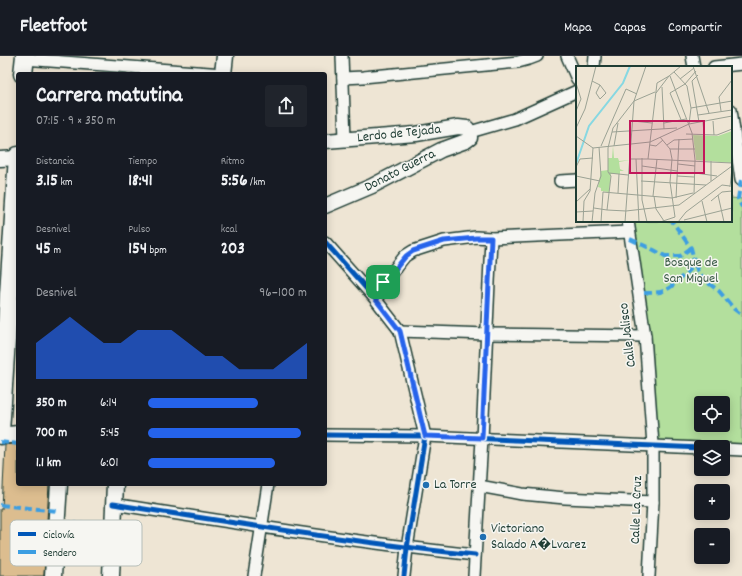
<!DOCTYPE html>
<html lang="es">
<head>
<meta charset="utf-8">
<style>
	body { margin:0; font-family:Dekko,sans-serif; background:#20242c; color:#f1f3f6; height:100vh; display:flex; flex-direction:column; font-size:15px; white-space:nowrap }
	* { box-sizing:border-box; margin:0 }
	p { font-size:13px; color:#9ea1a6 }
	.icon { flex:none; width:22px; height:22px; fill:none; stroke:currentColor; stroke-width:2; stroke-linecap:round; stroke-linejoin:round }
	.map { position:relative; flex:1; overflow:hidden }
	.sheet { position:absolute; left:16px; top:16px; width:311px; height:414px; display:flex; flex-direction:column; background:#171b24; border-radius:4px; box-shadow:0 2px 10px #0003 }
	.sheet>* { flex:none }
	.tools { position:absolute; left:694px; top:340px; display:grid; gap:8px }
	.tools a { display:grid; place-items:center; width:36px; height:36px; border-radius:4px; background:#171b24; box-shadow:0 2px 10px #0003; font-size:20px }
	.pin { position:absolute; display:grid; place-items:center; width:34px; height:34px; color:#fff; margin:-17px; border-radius:8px; box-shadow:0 2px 6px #0006 }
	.round { display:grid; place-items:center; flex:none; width:42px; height:42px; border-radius:4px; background:#20242c }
	.head { display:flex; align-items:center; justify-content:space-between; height:68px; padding:0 20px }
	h1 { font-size:22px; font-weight:700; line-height:30px }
	.metrics { display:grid; grid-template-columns:repeat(3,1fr); gap:6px; height:68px; padding:4px 20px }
	.metrics div { display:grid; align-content:center }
	.metrics b { font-size:17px; font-weight:700 }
	.metrics small { font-size:11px; font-weight:400 }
	.metrics p { font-size:11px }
	.chart { height:112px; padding:8px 20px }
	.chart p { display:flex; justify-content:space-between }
	.chart svg { width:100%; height:72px; margin-top:4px; fill:#2563eb; opacity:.7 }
	ul { padding:0 20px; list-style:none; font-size:13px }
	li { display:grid; grid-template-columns:64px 48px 1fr; align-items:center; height:30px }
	li i { height:10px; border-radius:5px; background:#2563eb }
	header { display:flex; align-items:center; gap:24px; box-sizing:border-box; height:56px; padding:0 20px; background:#171b24; border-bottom:1px solid #363941 }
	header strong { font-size:19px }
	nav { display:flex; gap:22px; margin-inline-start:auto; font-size:14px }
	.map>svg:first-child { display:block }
	.green { fill:#b3df9d; stroke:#698e68; fill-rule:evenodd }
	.building { fill:#dcbd8f; stroke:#1f3d34 }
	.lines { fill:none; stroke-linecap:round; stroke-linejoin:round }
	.minor-casing { stroke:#1f3d34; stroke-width:14 }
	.tertiary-casing { stroke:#1f3d34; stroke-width:17 }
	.secondary-casing { stroke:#1f3d34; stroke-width:19 }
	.primary-casing { stroke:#1f3d34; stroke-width:21 }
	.minor { stroke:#f6f6f2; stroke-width:11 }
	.tertiary { stroke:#f6f6f2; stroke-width:14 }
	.secondary { stroke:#f6f6f2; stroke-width:16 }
	.primary { stroke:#f6f6f2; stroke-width:18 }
	.quiet { stroke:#3c9ee2; stroke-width:4; stroke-dasharray:8 4; stroke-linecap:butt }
	.cycleway-casing { stroke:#f6f6f2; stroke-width:8 }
	.cycleway { stroke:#0057b8; stroke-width:5 }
	.route-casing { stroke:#fff; stroke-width:8 }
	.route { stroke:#2563eb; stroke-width:5 }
	.poi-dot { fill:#1f6fb2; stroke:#f6f6f2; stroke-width:1.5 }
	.labels { text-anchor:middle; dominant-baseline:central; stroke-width:3; stroke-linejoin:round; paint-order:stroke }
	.street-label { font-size:14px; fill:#1f3d34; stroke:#f6f6f2 }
	.park-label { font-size:14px; fill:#3d5d49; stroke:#f6f6f2 }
	.poi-label { font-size:14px; fill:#1f3d34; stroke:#f6f6f2; text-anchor:start }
	.inset-river { fill:none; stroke:#87d8e2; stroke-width:2 }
	.inset-road { fill:none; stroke:#9ba294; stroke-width:1 }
	.view { fill:#c2185b; fill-opacity:0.15; stroke:#c2185b; stroke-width:2 }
	.inset-edge { fill:none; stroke:#1f3d34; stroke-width:2 }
	.key { fill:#f6f6f2; stroke:#b6beb9; stroke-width:1 }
	.key-label { font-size:11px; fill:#1f3d34 }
</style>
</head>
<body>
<header>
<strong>Fleetfoot</strong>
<nav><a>Mapa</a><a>Capas</a><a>Compartir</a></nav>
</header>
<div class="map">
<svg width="742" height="520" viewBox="0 0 742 520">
	<rect width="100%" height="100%" fill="#eee5d4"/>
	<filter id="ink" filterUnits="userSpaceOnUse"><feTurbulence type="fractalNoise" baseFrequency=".025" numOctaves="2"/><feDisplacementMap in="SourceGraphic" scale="8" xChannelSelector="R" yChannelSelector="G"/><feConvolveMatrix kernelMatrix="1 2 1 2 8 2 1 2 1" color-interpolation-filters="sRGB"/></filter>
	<g filter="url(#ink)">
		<!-- green -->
		<path class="green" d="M731 142 742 143V390L657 385V365L652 290 634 165H731ZM701 347H723V369H701Z"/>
		<!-- building -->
		<polygon class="building" points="10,388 18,389 18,428 49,428 44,520 0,520 0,453 2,453 5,389"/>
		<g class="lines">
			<defs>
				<g id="minor">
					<polyline points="342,0 345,83"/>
					<polyline points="567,0 577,23"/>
					<polyline points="692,0 694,11"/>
					<polyline points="24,3 223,18"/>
					<polyline points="594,11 595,0"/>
					<polyline points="714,11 742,8"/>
					<polyline points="343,22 363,21 518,6 529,3 537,0"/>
					<polyline points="731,54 741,124"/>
					<polyline points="470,76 515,63 577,35"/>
					<polyline points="560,125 577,124"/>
					<polyline points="628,165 645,280 653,389 653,446 649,520"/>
					<polyline points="325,186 373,240 400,275 425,380 407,492 404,520"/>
					<polyline points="373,240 405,200 413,195 444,185 476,181 491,182 629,176"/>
					<polyline points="400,275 487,278 645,280"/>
					<polyline points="325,379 425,380 701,392"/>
					<polyline points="723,393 742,394"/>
					<polyline points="479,430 522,438 565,442 653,446"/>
					<path d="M113 448C234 467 354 486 475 499"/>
					<polyline points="254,520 268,428"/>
					<polyline points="474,520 482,383 491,182"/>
				</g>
				<g id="tertiary">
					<path d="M325 85 416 78 458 71 467 72C470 76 470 78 470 82L466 85 441 94 372 130 325 150"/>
					<polyline points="0,103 18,102"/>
				</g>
				<g id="secondary">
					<polyline points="223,18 225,0"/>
					<polyline points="0,380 18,378"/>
					<polyline points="53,520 59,428"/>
					<polyline points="111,520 115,428"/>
				</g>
				<g id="primary">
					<polyline points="23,18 25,0"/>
					<polyline points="0,376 18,100"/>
				</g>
			</defs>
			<!-- minor casing -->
			<use href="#minor" class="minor-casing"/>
			<!-- tertiary casing -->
			<use href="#tertiary" class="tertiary-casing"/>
			<!-- secondary casing -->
			<use href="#secondary" class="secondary-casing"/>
			<!-- primary casing -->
			<use href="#primary" class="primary-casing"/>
			<!-- minor -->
			<use href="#minor" class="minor"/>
			<!-- tertiary -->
			<use href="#tertiary" class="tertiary"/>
			<!-- secondary -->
			<use href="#secondary" class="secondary"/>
			<!-- primary -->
			<use href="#primary" class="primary"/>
			<!-- quiet -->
			<g class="quiet">
				<polyline points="741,124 738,143 742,151"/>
				<polyline points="630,183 654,194 665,200 680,200 691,192"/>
				<polyline points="695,208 698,216 704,224 719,235 734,253 742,259"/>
				<path d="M644 237C649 237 655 237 660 236 675 232 684 217 695 208L691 192 672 165"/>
				<polyline points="0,386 18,388"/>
				<polyline points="0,449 57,455"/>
				<polyline points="57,466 113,470"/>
			</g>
			<defs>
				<g id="cycleway">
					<polyline points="325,186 373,240 400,275 425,380 407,492 404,520"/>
					<polyline points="325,379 425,380 701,392"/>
					<path d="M113 448C234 467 354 486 475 499"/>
				</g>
			</defs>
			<!-- cycleway casing -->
			<use href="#cycleway" class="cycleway-casing"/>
			<!-- cycleway -->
			<use href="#cycleway" class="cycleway"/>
		</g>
	</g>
	<g class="lines" filter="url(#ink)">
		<defs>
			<polygon id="route" points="476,182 491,182 482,382 425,380 400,275 373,240 406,200 413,195 444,185"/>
		</defs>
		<!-- route casing -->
		<use href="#route" class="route-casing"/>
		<!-- route -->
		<use href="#route" class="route"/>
	</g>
	<!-- markers -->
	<g class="poi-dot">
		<circle cx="426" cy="429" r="4"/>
		<circle cx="483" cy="481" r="4"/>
	</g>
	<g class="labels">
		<!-- street labels -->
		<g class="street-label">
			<text transform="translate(399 78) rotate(-6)">Lerdo de Tejada</text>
			<text transform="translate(400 115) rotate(-27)">Donato Guerra</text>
			<text transform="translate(628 279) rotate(-97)">Calle Jalisco</text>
			<text transform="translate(637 454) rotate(-88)">Calle La Cruz</text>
		</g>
		<!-- park labels -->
		<g class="park-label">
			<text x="691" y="207">Bosque de<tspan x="691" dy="16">San Miguel</tspan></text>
		</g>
		<!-- poi labels -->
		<g class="poi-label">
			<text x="434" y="429">La Torre</text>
			<text x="491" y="473">Victoriano<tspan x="491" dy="16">Salado A�Lvarez</tspan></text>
		</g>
	</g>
	<!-- overview -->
	<g transform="translate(576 10)">
		<rect width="156" height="156" fill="#eee5d4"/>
		<path d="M156 65V97L120 94 117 69 142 70ZM37 80 38 92H42L43 95 54 94 43 96 44 103 48 105H44V108H35L33 126 25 125V122L22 121 25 105 32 104V92H36Z" fill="#b3df9d"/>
		<path class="inset-river" d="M0 98 13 60 47 17 54 0"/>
		<path class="inset-road" d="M117 0 133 47M98 6 111 20 115 42 113 58M122 9 116 15 123 56M94 10 116 67 119 94 118 128M104 13 118 2M16 15 24 19 30 27 24 33 20 27 24 19M0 17 5 33 0 45M86 21 88 63M80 27 93 10 105 0M58 35 79 26M115 42 156 35M145 45 143 31 156 14M122 49 156 44M57 55 76 57M137 55 138 69M106 56 94 27 109 18 120 5M127 56 128 68M88 57 110 53M0 62 9 43 20 0M36 66 101 62M110 68 141 69 156 63M0 70 17 82M74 79 80 80 87 74M91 79 98 74 117 73M25 80 50 23 61 28M38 80 42 57M17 82 74 76 113 58 156 50M94 83H119M66 92V134L71 156M54 93H72L81 17 93 10M60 93 63 156M72 93 156 97M135 95V115M102 98 119 100M66 100 101 105M0 101 4 93 17 92M33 107 52 109M119 107 141 110M0 110 24 115M101 110 118 111M65 115 130 119M154 121 156 102M42 127 43 108M142 129 148 156M77 130 81 93M78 130 80 143M100 132 103 73M126 135 131 156M135 135 146 126 156 125M0 136 14 123M18 142 31 144M80 143 88 155M50 145 103 139 156 100M50 145 31 144 35 110 32 106V82L37 62 58 35 70 0M0 146 17 145M108 154 156 142M7 156 8 135 14 125 17 82M16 156 19 127 25 110 23 81M25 156 27 126 96 132 117 127M49 156 58 35M84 156 99 151 94 116 96 93 94 83 84 71M102 156 110 146 146 119 154 120"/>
		<path class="view" d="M54 55H128V107H54Z"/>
		<rect width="156" height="156" class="inset-edge"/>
	</g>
	<!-- legend -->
	<rect x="10" y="464" width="132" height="46" rx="6" class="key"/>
	<rect x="18" y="476" width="18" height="4" fill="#0057b8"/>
	<rect x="18" y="494" width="18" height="4" fill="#3c9ee2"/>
	<g class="key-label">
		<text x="43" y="482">Ciclovía</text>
		<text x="43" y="500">Sendero</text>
	</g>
</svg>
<div class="tools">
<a><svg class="icon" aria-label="locate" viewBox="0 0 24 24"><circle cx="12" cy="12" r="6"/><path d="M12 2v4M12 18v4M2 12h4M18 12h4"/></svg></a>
<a><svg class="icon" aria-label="layers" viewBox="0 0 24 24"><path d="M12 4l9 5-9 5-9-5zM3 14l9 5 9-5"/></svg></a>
<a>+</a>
<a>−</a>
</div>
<div class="pin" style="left:383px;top:226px;background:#1e9e55"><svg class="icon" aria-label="arrive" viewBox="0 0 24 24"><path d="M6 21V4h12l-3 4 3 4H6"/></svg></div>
<section class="sheet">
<div class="head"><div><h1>Carrera matutina</h1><p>07:15 · 9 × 350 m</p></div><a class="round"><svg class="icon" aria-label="share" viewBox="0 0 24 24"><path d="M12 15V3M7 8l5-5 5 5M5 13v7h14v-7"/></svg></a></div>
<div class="metrics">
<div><p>Distancia</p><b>3.15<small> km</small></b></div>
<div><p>Tiempo</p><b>18:41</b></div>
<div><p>Ritmo</p><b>5:56<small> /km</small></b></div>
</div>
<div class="metrics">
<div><p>Desnivel</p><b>45<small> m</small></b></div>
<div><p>Pulso</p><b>154<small> bpm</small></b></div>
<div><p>kcal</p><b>203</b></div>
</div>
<div class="chart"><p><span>Desnivel</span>96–100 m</p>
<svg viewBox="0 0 160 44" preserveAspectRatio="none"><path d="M0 44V22L10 14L20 6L30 14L40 22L50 22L60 14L70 14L80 14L90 22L100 30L110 30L120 38L130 38L140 38L150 30L160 22V44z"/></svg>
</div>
<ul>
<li><b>350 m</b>6:14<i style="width:69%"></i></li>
<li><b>700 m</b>5:45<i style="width:96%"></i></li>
<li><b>1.1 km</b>6:01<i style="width:80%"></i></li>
</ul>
</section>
</div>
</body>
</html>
